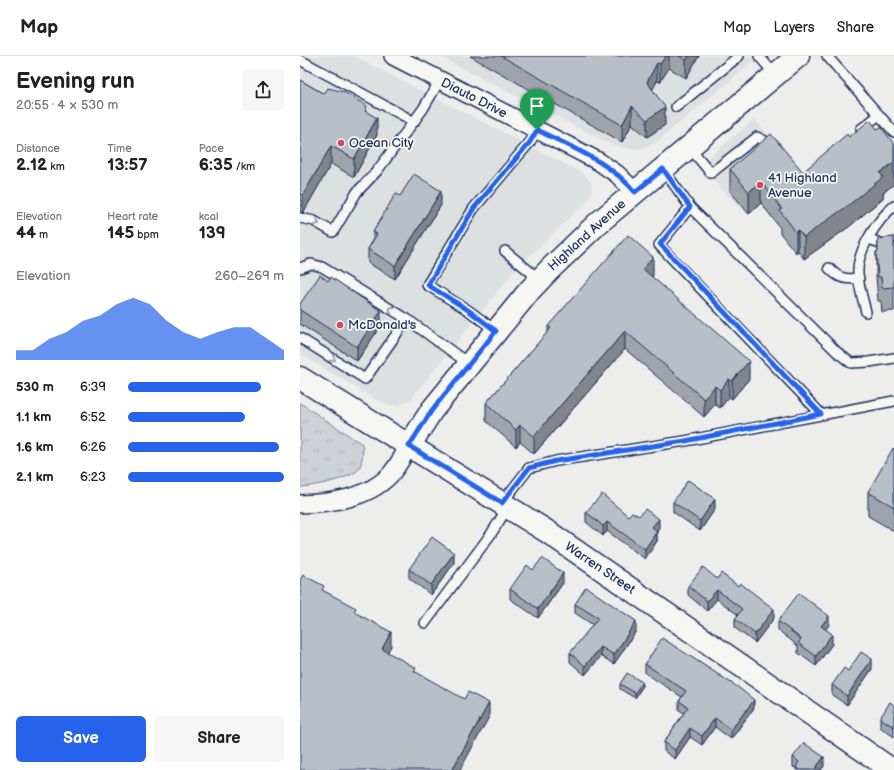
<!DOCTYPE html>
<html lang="en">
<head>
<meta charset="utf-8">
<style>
	body { margin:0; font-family:"Balsamiq Sans",sans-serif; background:#f6f6f6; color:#222; height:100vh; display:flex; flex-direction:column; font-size:15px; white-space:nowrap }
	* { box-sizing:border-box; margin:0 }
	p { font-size:13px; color:#767676 }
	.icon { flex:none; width:22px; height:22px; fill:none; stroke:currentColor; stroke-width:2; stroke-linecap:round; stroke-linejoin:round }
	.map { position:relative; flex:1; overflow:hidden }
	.details { display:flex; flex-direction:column; background:#fff; width:300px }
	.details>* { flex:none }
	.pin { position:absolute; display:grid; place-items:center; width:34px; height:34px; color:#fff; margin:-41px -17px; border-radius:50% 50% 50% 0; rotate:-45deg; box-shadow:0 0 4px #0007 }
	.pin .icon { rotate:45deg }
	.round { display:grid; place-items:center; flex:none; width:42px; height:42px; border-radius:6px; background:#f6f6f6 }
	.head { display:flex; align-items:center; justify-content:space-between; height:68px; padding:0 16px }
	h1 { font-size:22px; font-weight:600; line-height:30px }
	.figures { display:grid; grid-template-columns:repeat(3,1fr); gap:6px; height:68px; padding:4px 16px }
	.figures div { display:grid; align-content:center }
	.figures b { font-size:17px; font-weight:600 }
	.figures small { font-size:11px; font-weight:400 }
	.figures p { font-size:11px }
	.chart { height:112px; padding:8px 16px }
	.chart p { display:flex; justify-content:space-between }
	.chart svg { width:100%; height:72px; margin-top:4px; fill:#2563eb; opacity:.7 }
	.cta { display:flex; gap:8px; margin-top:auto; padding:8px 16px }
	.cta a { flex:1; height:46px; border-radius:6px; background:#2563eb; color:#fff; font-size:16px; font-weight:600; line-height:46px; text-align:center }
	.cta a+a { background:#f6f6f6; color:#222 }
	ul { padding:0 16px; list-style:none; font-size:13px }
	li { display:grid; grid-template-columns:64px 48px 1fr; align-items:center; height:30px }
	li i { height:10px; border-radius:5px; background:#2563eb }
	header { display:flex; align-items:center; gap:24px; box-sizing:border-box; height:56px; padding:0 20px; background:#fff; border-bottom:1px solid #e0e0e0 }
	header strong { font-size:19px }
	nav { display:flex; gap:22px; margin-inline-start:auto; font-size:14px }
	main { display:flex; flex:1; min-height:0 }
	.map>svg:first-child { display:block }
	.built { fill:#dde0e1 }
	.park { fill:url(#park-tufts); stroke:#74809a }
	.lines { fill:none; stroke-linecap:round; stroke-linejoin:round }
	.service-casing { stroke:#1b2f5e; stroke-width:12 }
	.minor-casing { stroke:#1b2f5e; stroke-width:20 }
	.tertiary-casing { stroke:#1b2f5e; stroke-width:25 }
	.secondary-casing { stroke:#1b2f5e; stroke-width:25 }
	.service { stroke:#f6f6f2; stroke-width:9 }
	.minor { stroke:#f6f6f2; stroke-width:17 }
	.tertiary { stroke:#f6f6f2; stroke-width:22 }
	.secondary { stroke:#f6f6f2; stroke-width:22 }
	.wall { fill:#9fa4ac; stroke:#1b2f5e }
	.shaded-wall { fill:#82868c; stroke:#1b2f5e }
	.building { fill:#b9bfc8; stroke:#1b2f5e }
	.oneway { stroke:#8892a8 }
	.route-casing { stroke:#fff; stroke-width:8 }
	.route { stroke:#2563eb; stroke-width:5 }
	.poi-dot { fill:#d1495b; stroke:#f6f6f2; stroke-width:1.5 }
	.labels { text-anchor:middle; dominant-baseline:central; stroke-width:3.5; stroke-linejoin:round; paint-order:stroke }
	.street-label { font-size:13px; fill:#1b2f5e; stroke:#f6f6f2 }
	.poi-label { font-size:13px; fill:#1b2f5e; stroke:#f6f6f2; text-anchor:start }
</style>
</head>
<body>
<header>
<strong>Map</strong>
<nav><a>Map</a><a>Layers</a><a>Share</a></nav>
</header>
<main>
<section class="details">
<div class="head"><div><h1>Evening run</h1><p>20:55 · 4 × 530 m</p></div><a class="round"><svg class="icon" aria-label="share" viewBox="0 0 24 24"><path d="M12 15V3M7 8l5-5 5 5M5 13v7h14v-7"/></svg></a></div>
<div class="figures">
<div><p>Distance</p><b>2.12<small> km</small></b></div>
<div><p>Time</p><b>13:57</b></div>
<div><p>Pace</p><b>6:35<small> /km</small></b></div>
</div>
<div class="figures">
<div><p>Elevation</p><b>44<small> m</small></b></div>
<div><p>Heart rate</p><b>145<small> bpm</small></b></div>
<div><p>kcal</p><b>139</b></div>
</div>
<div class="chart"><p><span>Elevation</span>260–269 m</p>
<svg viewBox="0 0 160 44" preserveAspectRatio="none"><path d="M0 44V38L10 38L20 31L30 27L40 20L50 17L60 10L70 6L80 10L90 20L100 27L110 31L120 27L130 24L140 24L150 31L160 38V44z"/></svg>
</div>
<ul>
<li><b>530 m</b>6:39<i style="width:85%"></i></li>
<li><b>1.1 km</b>6:52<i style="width:75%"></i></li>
<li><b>1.6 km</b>6:26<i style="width:97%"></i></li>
<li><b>2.1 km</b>6:23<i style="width:100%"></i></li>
</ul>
<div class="cta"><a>Save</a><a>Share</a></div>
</section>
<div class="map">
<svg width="594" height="714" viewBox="0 0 594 714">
	<defs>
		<pattern id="park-tufts" width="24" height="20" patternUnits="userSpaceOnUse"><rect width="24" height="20" fill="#ced2d7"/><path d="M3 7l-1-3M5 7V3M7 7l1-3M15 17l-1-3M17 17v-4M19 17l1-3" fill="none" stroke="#b0b5bb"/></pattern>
	</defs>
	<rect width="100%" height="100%" fill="#edeeec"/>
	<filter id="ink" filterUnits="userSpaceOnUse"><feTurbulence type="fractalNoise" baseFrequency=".025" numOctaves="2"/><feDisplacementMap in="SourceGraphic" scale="8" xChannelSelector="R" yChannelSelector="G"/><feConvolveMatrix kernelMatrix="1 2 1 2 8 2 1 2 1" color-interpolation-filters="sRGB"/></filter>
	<g filter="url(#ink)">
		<!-- built -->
		<g class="built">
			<polygon points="0,0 54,0 281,116 291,126 292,136 287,145 216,213 111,343 100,349 90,349 76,344 0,298"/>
			<polygon points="138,0 460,0 358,85 345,92 330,93 310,88"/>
			<polygon points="454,63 500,115 447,159 399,110"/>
		</g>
		<!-- park -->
		<path class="park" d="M0 347 62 388C64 394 62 411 57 415 45 424 15 430 0 431Z"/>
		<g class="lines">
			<defs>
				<g id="service">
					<polyline points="459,0 475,19"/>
					<polyline points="527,0 594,76"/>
					<polyline points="0,4 104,60 114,66"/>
					<polyline points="376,51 439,0"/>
					<polyline points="561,73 579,59"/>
					<polyline points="389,91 411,117 457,81 475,90"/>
					<polyline points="363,113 390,151 537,296 551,307 569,306 594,302"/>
					<polyline points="390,151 359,189 521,358"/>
					<polyline points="0,162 14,165 33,176 57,136 77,115 123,53 140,24"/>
					<polyline points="569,183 594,192"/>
					<polyline points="205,195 239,223"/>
					<polyline points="0,212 11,208 22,211 107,263 65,323 0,282"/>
					<path d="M529 212C538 222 545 224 559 222"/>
					<path d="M566 256C563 243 557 227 558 213 559 192 578 163 594 150"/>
					<polyline points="107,263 169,308"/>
					<polyline points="196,275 168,254 127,229 174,152 230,86 237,74"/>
					<polyline points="202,447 229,412 256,405 385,385 594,345"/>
					<polyline points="125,567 191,478 208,451"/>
				</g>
				<g id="minor">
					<polyline points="93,0 298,105 317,118 335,136"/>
					<path d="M0 448C31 447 66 443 89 420 97 412 103 400 109 390"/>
				</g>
				<polyline id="tertiary" points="109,390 132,354 230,234 250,213 297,168 498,0"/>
				<polyline id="secondary" points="0,322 248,476 592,714"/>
			</defs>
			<!-- service casing -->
			<use href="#service" class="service-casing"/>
			<!-- minor casing -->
			<use href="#minor" class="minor-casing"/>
			<!-- tertiary casing -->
			<use href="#tertiary" class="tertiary-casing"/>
			<!-- secondary casing -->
			<use href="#secondary" class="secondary-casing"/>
			<!-- service -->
			<use href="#service" class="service"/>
			<!-- minor -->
			<use href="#minor" class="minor"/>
			<!-- tertiary -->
			<use href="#tertiary" class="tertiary"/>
			<!-- secondary -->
			<use href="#secondary" class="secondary"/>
		</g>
		<!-- wall -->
		<g class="wall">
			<polygon points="170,0 399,0 386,22 369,12 360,26 357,25 352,34 365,69 347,81 332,68 322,86"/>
			<polygon points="0,24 24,38 67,56 77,79 54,121 31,108 3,157 0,155"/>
			<polygon points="549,81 594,88 594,128 583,137 583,142 550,170 504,203 498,195 496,197 480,177 480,172 461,147 449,158 430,135 430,113 503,116"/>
			<polygon points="100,140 141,149 95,223 68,207 68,193 73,185 73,176"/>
			<polygon points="594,181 594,255 582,256 581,245 578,245 576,220 576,196 578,196 578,183"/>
			<polygon points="353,219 352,221 449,323 432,343 429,341 420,352 415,348 404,361 325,293 234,398 220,386 216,391 186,365 186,347 248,276 248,270"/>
			<polygon points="28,225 81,269 57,305 0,268 0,248"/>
			<polygon points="594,393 594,475 568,460 568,436"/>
			<polygon points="373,446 415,453 400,475 373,456"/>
			<polygon points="286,456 328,460 359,472 357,475 357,485 345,503 307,475 303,480 286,466"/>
			<polygon points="154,507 131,539 109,522 109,513"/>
			<polygon points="233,514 263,527 238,562 210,543 210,533"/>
			<polygon points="417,523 474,562 455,587 435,572 435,563 438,559 417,543 407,555 388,539 388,530"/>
			<polygon points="275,548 336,575 314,608 301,600 285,619 270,606 270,597 293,569 275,557"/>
			<polygon points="478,565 529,569 525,573 532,588 516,610 498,597 498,590 478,574"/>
			<polygon points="345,608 454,652 431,683 415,671 402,689 390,681 375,703 364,695 364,686 384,657 379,654 379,645 382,641 345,617"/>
			<polygon points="572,613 547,649 532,639 532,629 548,615"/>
			<polygon points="320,628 342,631 335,642 320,633"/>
			<polygon points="594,649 594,681 580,671 580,662"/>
			<polygon points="493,701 524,710 521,714 496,714 496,712 493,711"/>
		</g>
		<!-- shaded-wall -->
		<g class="shaded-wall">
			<polygon points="366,0 369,0 369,12 360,26 360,8"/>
			<polygon points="389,0 399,0 386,22 386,4"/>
			<polygon points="357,7 357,25 347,44 347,26"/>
			<polygon points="332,50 332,68 322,86 322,69"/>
			<polygon points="365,51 365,69 347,81 347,64"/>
			<polygon points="77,62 77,79 54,121 54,103"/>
			<polygon points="31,90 31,108 3,157 3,139"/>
			<polygon points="594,92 594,128 583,137 583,142 550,170 504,203 504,181 580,117"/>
			<polygon points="461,125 461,147 449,158 449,136"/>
			<polygon points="141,135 141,149 95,223 95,210"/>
			<polygon points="498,174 498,195 496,197 496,176"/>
			<polygon points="353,201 353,219 343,231 343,213"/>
			<polygon points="81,255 81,269 57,305 57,291"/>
			<polygon points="325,275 325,293 234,398 234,380"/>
			<polygon points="449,305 449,323 432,343 432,325"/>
			<polygon points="429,323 429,341 420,352 420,334"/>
			<polygon points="415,330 415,348 404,361 404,343"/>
			<polygon points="220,369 220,386 216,391 216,374"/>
			<polygon points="415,443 415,453 400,475 400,465"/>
			<polygon points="359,463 359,472 352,480 352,471"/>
			<polygon points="307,466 307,475 303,480 303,470"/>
			<polygon points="357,475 357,485 345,503 345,493"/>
			<polygon points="154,497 154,507 131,539 131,529"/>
			<polygon points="263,517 263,527 238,562 238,553"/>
			<polygon points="417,534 417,543 407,555 407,545"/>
			<polygon points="474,553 474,562 455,587 455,578"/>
			<polygon points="529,560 529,569 521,580 521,570"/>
			<polygon points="336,565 336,575 314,608 314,599"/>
			<polygon points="91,576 91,590 82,607 82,593"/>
			<polygon points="532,578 532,588 516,610 516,600"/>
			<polygon points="301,591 301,600 285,619 285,610"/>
			<polygon points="572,603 572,613 547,649 547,640"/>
			<polygon points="342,626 342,631 335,642 335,637"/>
			<polygon points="454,644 454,652 431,683 431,674"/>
			<polygon points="189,647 189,661 160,714 152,714"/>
			<polygon points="415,662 415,671 402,689 402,680"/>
			<polygon points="390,672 390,681 375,703 375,694"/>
			<polygon points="524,701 524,710 521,714 514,714"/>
		</g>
		<!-- building -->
		<g class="building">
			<polygon points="201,0 366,0 360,8 357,7 347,26 365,51 347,64 332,50 322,69"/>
			<polygon points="379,0 389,0 386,4"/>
			<polygon points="0,24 24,38 28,32 44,36 67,50 65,55 77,62 54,103 31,90 3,139 0,138"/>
			<polygon points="570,64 577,73 581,71 594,88 594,106 580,117 583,121 550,148 504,181 498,174 496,176 480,155 482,153 461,125 449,136 430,113 471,78 503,116 547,78 549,81"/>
			<polygon points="114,118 141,135 95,210 68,193 77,178 73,176 96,137 100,140"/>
			<polygon points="328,179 353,201 343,213 449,305 432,325 429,323 420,334 415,330 404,343 325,275 234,380 220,369 216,374 186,347 251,272 248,270"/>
			<polygon points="594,181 594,231 582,232 581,221 578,221 576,196 578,196 578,183"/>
			<polygon points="20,219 28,225 31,221 81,255 57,291 0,254 0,248"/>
			<polygon points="593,392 594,393 594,451 568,436"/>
			<polygon points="388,424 415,443 400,465 373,446"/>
			<polygon points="302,438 328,460 332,456 339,460 345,453 359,463 352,471 357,475 345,493 307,466 303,470 286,456"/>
			<polygon points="132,481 154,497 131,529 109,513"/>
			<polygon points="242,502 263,517 238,553 210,533 227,509 233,514"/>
			<polygon points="403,511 417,523 421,517 438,530 440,527 474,553 455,578 435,563 442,553 417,534 407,545 388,530"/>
			<polygon points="3,519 24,530 22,534 56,552 54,556 91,576 82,593 116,612 114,615 164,643 168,636 189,647 152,714 0,714 0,524"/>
			<polygon points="286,531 336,565 314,599 301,591 285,610 270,597 298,562 275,548"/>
			<polygon points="499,537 529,560 521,570 532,578 516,600 498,587 501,583 478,565"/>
			<polygon points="362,582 439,632 454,644 431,674 415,662 402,680 390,672 375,694 364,686 388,651 379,645 386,635 345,608"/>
			<polygon points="561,596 572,603 547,640 532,629 544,612 548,615"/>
			<polygon points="327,617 342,626 335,637 320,628"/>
			<polygon points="590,646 594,649 594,671 580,662"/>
			<polygon points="504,687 524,701 514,714 499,714 496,711 499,706 493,701"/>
		</g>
		<!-- one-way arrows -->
		<defs><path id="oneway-chevron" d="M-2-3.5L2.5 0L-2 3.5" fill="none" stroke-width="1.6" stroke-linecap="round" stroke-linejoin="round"/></defs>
		<g class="oneway">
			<use href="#oneway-chevron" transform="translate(17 167) rotate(25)"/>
			<use href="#oneway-chevron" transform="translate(91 253) rotate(-147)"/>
			<use href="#oneway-chevron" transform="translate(33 303) rotate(32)"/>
		</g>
	</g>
	<g class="lines" filter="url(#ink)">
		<defs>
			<path id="route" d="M237 74C271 91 310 106 335 136L363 113 390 151 360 188 521 358 385 385 256 405 229 412 202 447 109 390 132 354 196 275 168 254 128 229 174 152 230 86Z"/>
		</defs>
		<!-- route casing -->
		<use href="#route" class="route-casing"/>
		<!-- route -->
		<use href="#route" class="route"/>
	</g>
	<!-- markers -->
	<g class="poi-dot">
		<circle cx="41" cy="87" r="4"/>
		<circle cx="460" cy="129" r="4"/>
		<circle cx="40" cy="269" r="4"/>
	</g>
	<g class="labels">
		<!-- street labels -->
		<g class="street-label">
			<text transform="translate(174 42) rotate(27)">Diauto Drive</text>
			<text transform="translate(287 179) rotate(-42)">Highland Avenue</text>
			<text transform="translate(300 512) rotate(34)">Warren Street</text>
		</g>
		<!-- poi labels -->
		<g class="poi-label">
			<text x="49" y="87">Ocean City</text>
			<text x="468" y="122">41 Highland<tspan x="468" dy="15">Avenue</tspan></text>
			<text x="48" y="269">McDonald's</text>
		</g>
	</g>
</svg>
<div class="pin" style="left:237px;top:74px;background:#1e9e55"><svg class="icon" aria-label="arrive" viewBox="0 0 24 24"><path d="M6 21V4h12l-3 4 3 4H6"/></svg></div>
</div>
</main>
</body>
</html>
